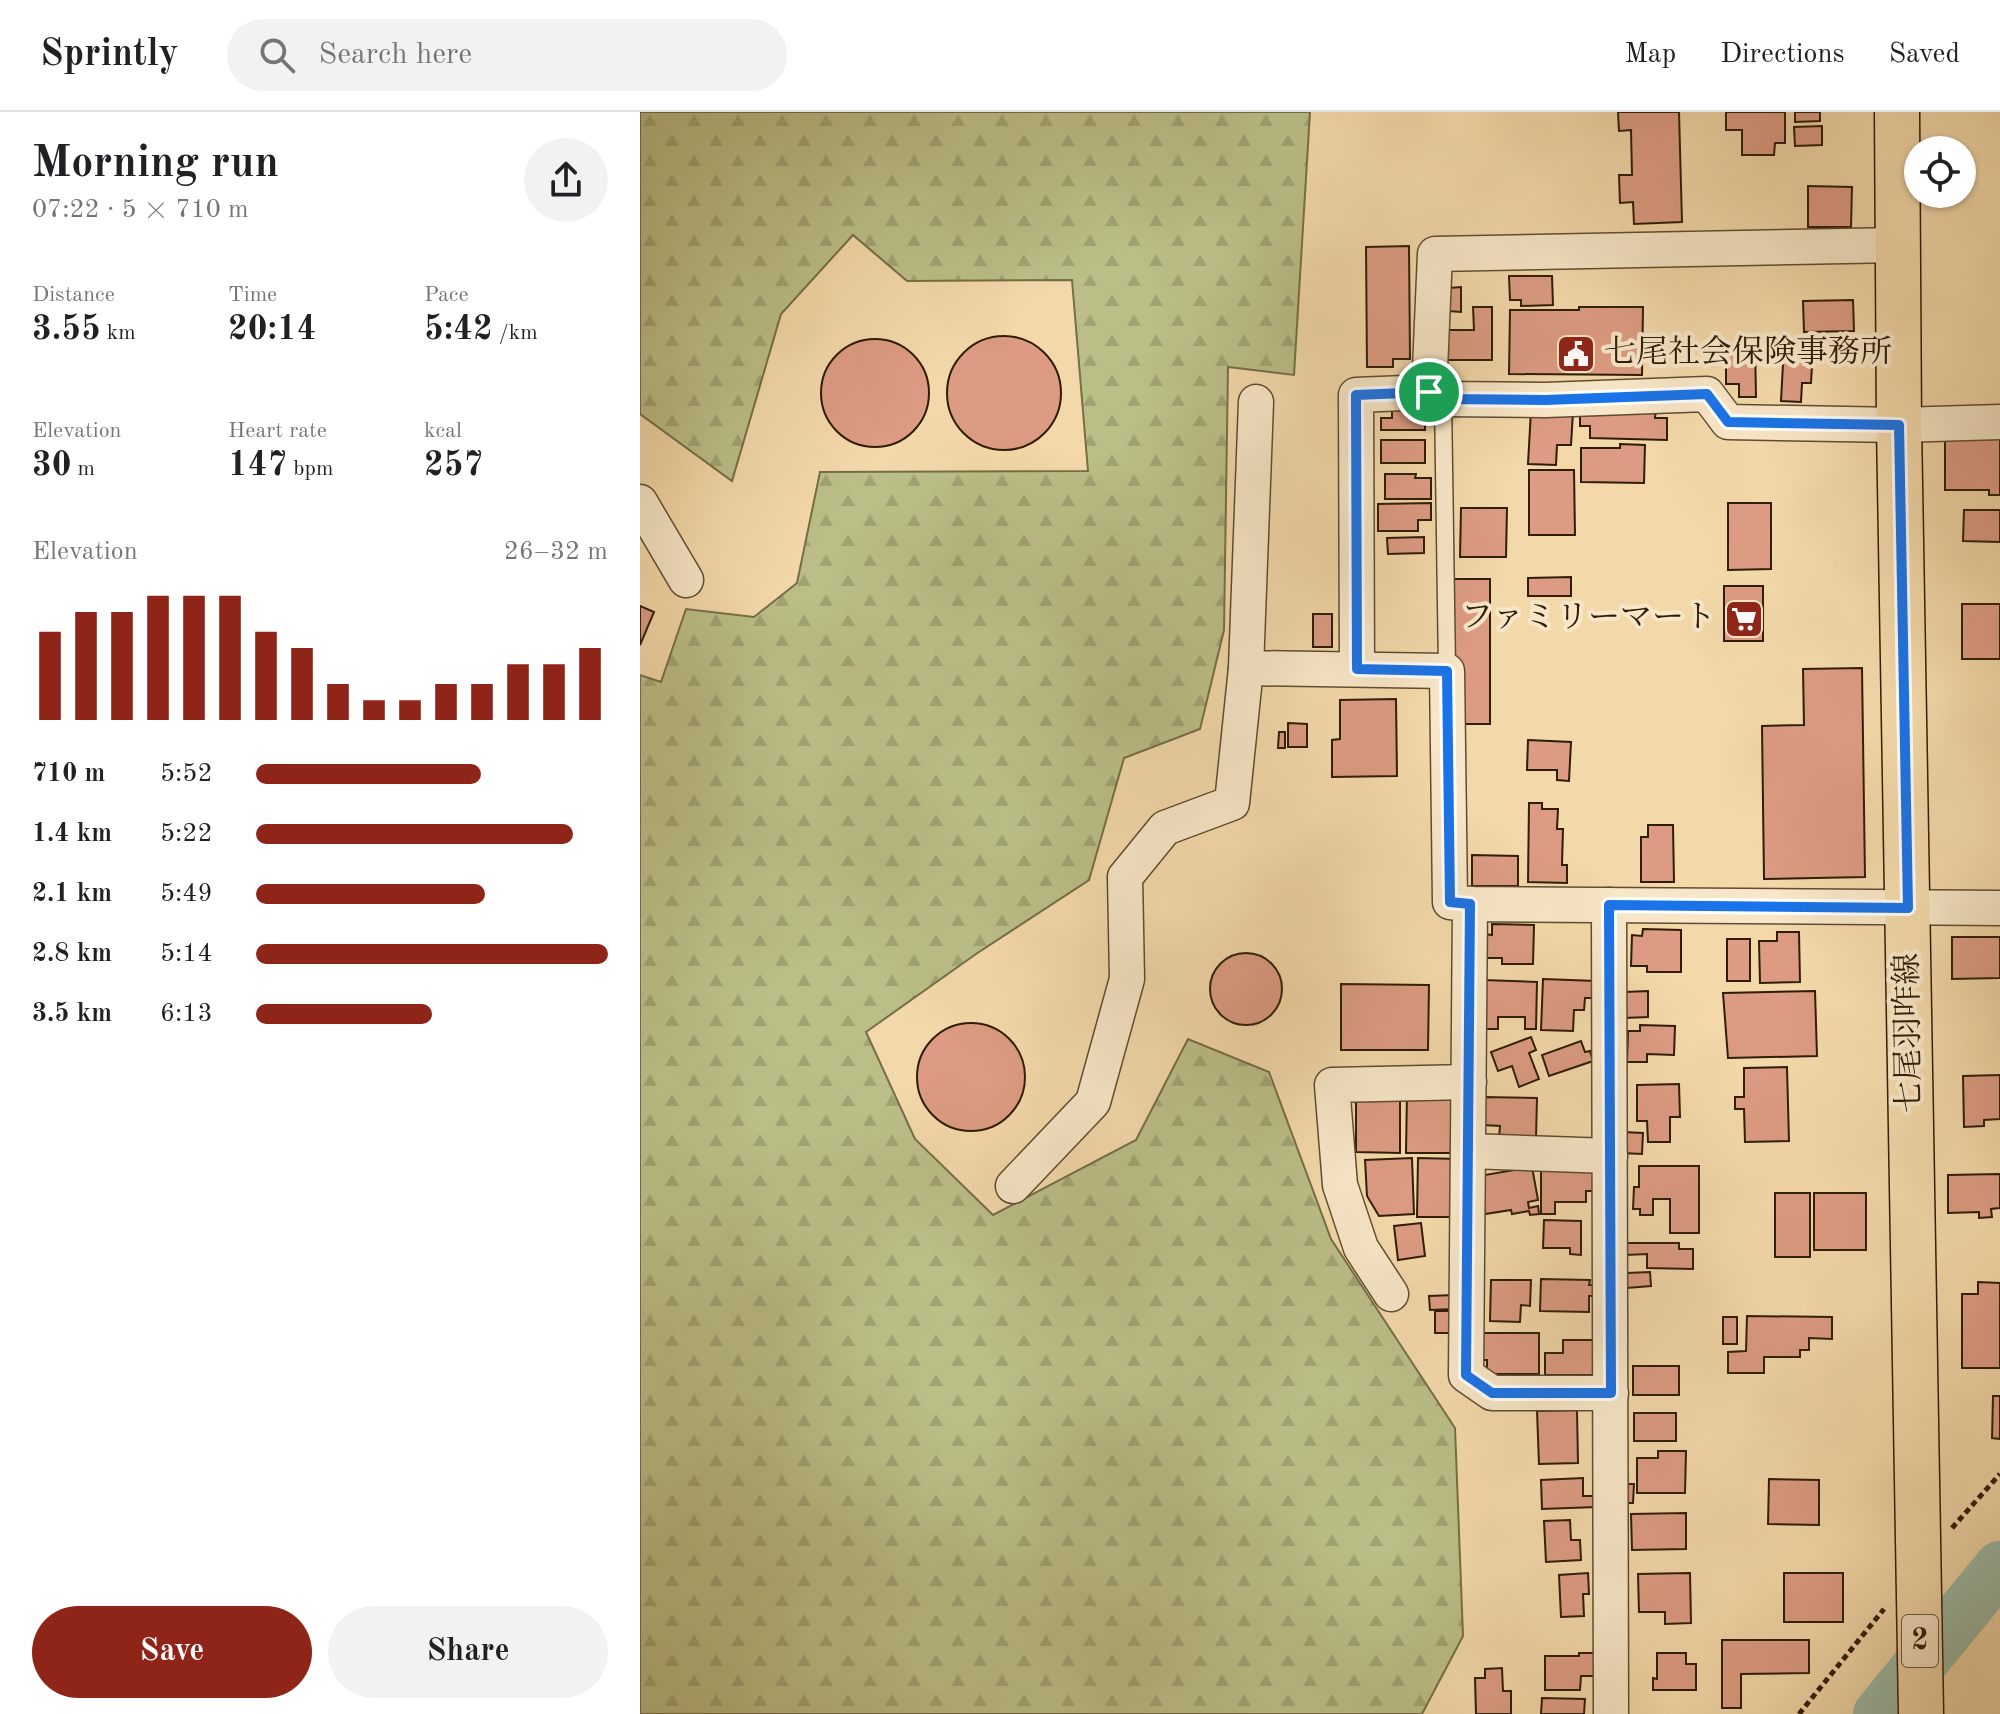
<!DOCTYPE html>
<html lang="en">
<head>
<meta charset="utf-8">
<style>
	body { margin:0; font-family:"Old Standard TT","Noto Serif JP",serif; background:#f2f2f2; color:#202124; height:100vh; display:flex; flex-direction:column; font-size:30px; white-space:nowrap }
	* { box-sizing:border-box; margin:0 }
	p { font-size:26px; color:#757577 }
	.icon { flex:none; width:44px; height:44px; fill:none; stroke:currentColor; stroke-width:2; stroke-linecap:round; stroke-linejoin:round }
	.map { position:relative; flex:1; overflow:hidden }
	.side { display:flex; flex-direction:column; background:#fff; width:640px }
	.side>* { flex:none }
	.buttons { position:absolute; left:1264px; top:24px; display:grid; gap:16px }
	.buttons a { display:grid; place-items:center; width:72px; height:72px; border-radius:50%; background:#fff; box-shadow:0 2px 6px #0004; font-size:40px }
	.pin { position:absolute; display:grid; place-items:center; width:68px; height:68px; color:#fff; margin:-34px; border:4px solid #fff; border-radius:50%; box-shadow:0 2px 8px #0007 }
	.round { display:grid; place-items:center; flex:none; width:84px; height:84px; border-radius:42px; background:#f2f2f2 }
	.head { display:flex; align-items:center; justify-content:space-between; height:136px; padding:0 32px }
	h1 { font-size:44px; font-weight:800; line-height:60px }
	.figures { display:grid; grid-template-columns:repeat(3,1fr); gap:12px; height:136px; padding:8px 32px }
	.figures div { display:grid; align-content:center }
	.figures b { font-size:34px; font-weight:800 }
	.figures small { font-size:22px; font-weight:400 }
	.figures p { font-size:22px }
	.chart { height:224px; padding:16px 32px }
	.chart p { display:flex; justify-content:space-between }
	.chart svg { width:100%; height:144px; margin-top:8px; stroke:#8f2418; stroke-width:6 }
	.button { display:flex; gap:16px; margin-top:auto; padding:16px 32px }
	.button a { flex:1; height:92px; border-radius:48px; background:#8f2418; color:#fff; font-size:32px; font-weight:800; line-height:92px; text-align:center }
	.button a+a { background:#f2f2f2; color:#202124 }
	ul { padding:0 32px; list-style:none; font-size:26px }
	li { display:grid; grid-template-columns:128px 96px 1fr; align-items:center; height:60px }
	li i { height:20px; border-radius:10px; background:#8f2418 }
	header { display:flex; align-items:center; gap:48px; box-sizing:border-box; height:112px; padding:0 40px; background:#fff; border-bottom:2px solid #e0e0e0 }
	header strong { font-size:38px }
	nav { display:flex; gap:44px; margin-inline-start:auto; font-size:28px }
	.search { width:560px; height:72px; background:#f2f2f2; display:flex; align-items:center; gap:20px; box-sizing:border-box; padding:0 28px; border-radius:44px; color:#757577; font-size:30px }
	main { display:flex; flex:1; min-height:0 }
	.map>svg:first-child { display:block }
	.forest { fill:url(#forest-firs); stroke:#756e48; stroke-width:2 }
	.lines { fill:none; stroke-linecap:round; stroke-linejoin:round }
	.river { stroke:#9bbaa7; stroke-width:52 }
	.building { fill:#dc9b82; stroke:#2f1d08; stroke-width:2 }
	.lane-casing { stroke:#604c30; stroke-width:19 }
	.street-casing { stroke:#604c30; stroke-width:37 }
	.primary-casing { stroke:#2f1d08; stroke-width:47 }
	.path { stroke:#2f1d08; stroke-width:5; stroke-dasharray:6 4; stroke-linecap:butt }
	.lane { stroke:#f7e6c7; stroke-width:16 }
	.street { stroke:#f7e6c7; stroke-width:34 }
	.primary { stroke:#f3d8a9; stroke-width:44 }
	.route-casing { stroke:#fff; stroke-width:16 }
	.route { stroke:#1a73e8; stroke-width:10 }
	.labels { text-anchor:middle; dominant-baseline:central; stroke-width:8; stroke-linejoin:round; paint-order:stroke }
	.shield { fill:#f7e6c7; stroke:#6b5941; stroke-width:2 }
	.shield-label { font-size:30px; font-weight:bold; fill:#2f1d08 }
	.poi-label { font-size:32px; fill:#2f1d08; stroke:#f7e6c7; text-anchor:start }
	.street-label { font-size:32px; fill:#2f1d08; stroke:#f7e6c7 }
</style>
</head>
<body>
<header>
<strong>Sprintly</strong>
<div class="search"><svg class="icon" aria-label="search" viewBox="0 0 24 24"><circle cx="10" cy="10" r="6"/><path d="M15 15l6 6"/></svg>Search here</div>
<nav><a>Map</a><a>Directions</a><a>Saved</a></nav>
</header>
<main>
<section class="side">
<div class="head"><div><h1>Morning run</h1><p>07:22 · 5 × 710 m</p></div><a class="round"><svg class="icon" aria-label="share" viewBox="0 0 24 24"><path d="M12 15V3M7 8l5-5 5 5M5 13v7h14v-7"/></svg></a></div>
<div class="figures">
<div><p>Distance</p><b>3.55<small> km</small></b></div>
<div><p>Time</p><b>20:14</b></div>
<div><p>Pace</p><b>5:42<small> /km</small></b></div>
</div>
<div class="figures">
<div><p>Elevation</p><b>30<small> m</small></b></div>
<div><p>Heart rate</p><b>147<small> bpm</small></b></div>
<div><p>kcal</p><b>257</b></div>
</div>
<div class="chart"><p><span>Elevation</span>26–32 m</p>
<svg viewBox="0 0 160 44" preserveAspectRatio="none"><path d="M5 44V17M15 44V11M25 44V11M35 44V6M45 44V6M55 44V6M65 44V17M75 44V22M85 44V33M95 44V38M105 44V38M115 44V33M125 44V33M135 44V27M145 44V27M155 44V22"/></svg>
</div>
<ul>
<li><b>710 m</b>5:52<i style="width:64%"></i></li>
<li><b>1.4 km</b>5:22<i style="width:90%"></i></li>
<li><b>2.1 km</b>5:49<i style="width:65%"></i></li>
<li><b>2.8 km</b>5:14<i style="width:100%"></i></li>
<li><b>3.5 km</b>6:13<i style="width:50%"></i></li>
</ul>
<div class="button"><a>Save</a><a>Share</a></div>
</section>
<div class="map">
<svg width="1360" height="1602" viewBox="0 0 1360 1602">
	<defs>
		<pattern id="forest-firs" width="22" height="20" patternUnits="userSpaceOnUse" patternTransform="scale(2)"><rect width="22" height="20" fill="#bbbe87"/><path d="M5 1l3.5 6h-7zM16 11l3.5 6h-7z" fill="#a1a373"/></pattern>
	</defs>
	<rect width="100%" height="100%" fill="#f3d8a9"/>
	<filter id="stains"><feTurbulence type="fractalNoise" baseFrequency=".0025" numOctaves="4"/><feColorMatrix values="0 0 0 0 .2 0 0 0 0 .09 0 0 0 0 .02 0 0 0 .5 -.17"/></filter>
	<radialGradient id="worn" r=".72"><stop offset=".6" stop-color="#630" stop-opacity="0"/><stop offset="1" stop-color="#630" stop-opacity=".3"/></radialGradient>
	<!-- forest -->
	<polygon class="forest" points="0,0 670,0 654,263 588,255 584,518 560,617 484,646 449,768 336,842 226,920 275,1027 353,1103 496,1028 548,927 629,960 691,1127 815,1316 823,1524 782,1602 0,1602 0,563 21,570 46,497 114,505 157,471 180,360 448,359 432,168 267,169 213,123 141,202 92,369 0,302"/>
	<g class="lines">
		<!-- river -->
		<polyline class="river" points="1239,1602 1360,1455"/>
	</g>
	<!-- building -->
	<g class="building">
		<polygon points="978,0 1039,0 1042,110 994,112 993,90 980,91 979,63 992,63 991,18 979,19"/>
		<polygon points="1086,0 1145,0 1145,31 1135,31 1134,43 1102,43 1102,18 1086,18"/>
		<polygon points="1155,0 1180,0 1180,9 1155,10"/>
		<polygon points="1182,14 1182,33 1155,34 1154,15"/>
		<polygon points="1168,74 1212,75 1211,115 1168,115"/>
		<polygon points="769,134 770,247 753,247 753,255 727,255 726,135"/>
		<polygon points="869,164 912,164 913,193 881,194 881,188 870,188"/>
		<polygon points="821,175 821,200 809,199 809,176"/>
		<polygon points="1213,188 1214,219 1164,220 1163,189"/>
		<polygon points="833,195 852,195 852,248 807,248 807,218 834,218"/>
		<polygon points="939,195 1003,195 1002,263 869,262 870,198 939,198"/>
		<circle cx="364" cy="281" r="57"/>
		<circle cx="235" cy="281" r="54"/>
		<polygon points="1115,232 1116,285 1099,285 1099,272 1086,272 1086,233"/>
		<polygon points="1144,233 1164,234 1163,252 1172,253 1171,271 1162,271 1161,290 1141,289"/>
		<polygon points="940,296 1016,297 1015,306 1027,306 1027,328 950,326 950,314 940,314"/>
		<polygon points="752,297 785,298 785,318 741,318 741,306 752,306"/>
		<polygon points="891,298 933,300 931,333 917,333 916,353 888,352"/>
		<polygon points="1305,326 1360,326 1360,383 1349,383 1349,378 1305,378"/>
		<rect x="741" y="328" width="44" height="23"/>
		<polygon points="980,332 1005,333 1004,371 941,370 941,336 980,336"/>
		<polygon points="889,358 934,358 935,423 889,423"/>
		<polygon points="745,362 776,362 775,366 791,366 791,387 745,387"/>
		<polygon points="791,391 791,408 778,408 778,419 738,419 738,392"/>
		<polygon points="1088,391 1131,391 1131,457 1088,458"/>
		<polygon points="821,396 867,396 866,445 820,445"/>
		<polygon points="1324,398 1360,398 1360,430 1323,429"/>
		<polygon points="784,425 784,441 748,442 747,426"/>
		<polygon points="931,465 931,484 888,484 888,466"/>
		<polygon points="812,467 850,467 850,612 811,612"/>
		<rect x="1084" y="474" width="39" height="55"/>
		<rect x="1322" y="492" width="38" height="55"/>
		<polygon points="0,494 14,500 0,533"/>
		<rect x="673" y="502" width="19" height="33"/>
		<polygon points="1222,556 1225,765 1124,767 1122,614 1164,613 1163,557"/>
		<polygon points="756,587 757,664 692,665 692,628 700,627 700,588"/>
		<polygon points="648,611 667,612 667,635 648,635"/>
		<polygon points="639,620 645,620 645,636 638,636"/>
		<polygon points="888,628 931,630 929,669 917,668 917,658 887,658"/>
		<polygon points="889,691 902,691 902,697 918,697 917,717 923,717 922,753 927,753 927,771 888,770"/>
		<polygon points="1008,713 1033,713 1034,770 1001,770 1001,725 1008,725"/>
		<polygon points="832,743 878,744 878,774 832,774"/>
		<polygon points="852,812 894,813 893,852 862,852 862,846 844,846 844,822 852,823"/>
		<polygon points="1003,817 1041,818 1041,860 1007,860 1007,854 991,854 992,823 1002,824"/>
		<polygon points="1137,820 1159,820 1160,870 1120,871 1119,829 1137,829"/>
		<polygon points="1312,825 1360,825 1360,866 1312,867"/>
		<rect x="1087" y="827" width="23" height="42"/>
		<circle cx="606" cy="877" r="36"/>
		<polygon points="903,867 956,869 955,886 945,886 944,898 934,898 933,919 901,918"/>
		<polygon points="843,868 897,870 896,917 885,917 885,905 858,905 858,917 842,917"/>
		<polygon points="701,872 789,873 788,938 701,938"/>
		<polygon points="1008,879 1008,905 984,906 984,880"/>
		<polygon points="1175,879 1177,944 1088,946 1083,881"/>
		<circle cx="331" cy="965" r="54"/>
		<polygon points="1000,913 1035,914 1034,943 1007,942 1007,950 987,950 988,919 1000,919"/>
		<polygon points="891,925 896,938 889,941 899,967 879,975 872,954 858,959 851,940"/>
		<polygon points="941,929 945,940 950,939 953,949 909,964 902,943"/>
		<polygon points="1147,955 1149,1029 1105,1030 1104,997 1095,997 1095,985 1104,985 1104,956"/>
		<polygon points="1360,963 1360,1007 1344,1008 1344,1014 1324,1015 1323,964"/>
		<polygon points="1039,972 1040,1005 1030,1005 1030,1030 1008,1030 1007,1009 997,1009 997,973"/>
		<polygon points="767,980 820,985 820,1004 811,1005 811,1041 766,1041"/>
		<polygon points="843,985 897,986 896,1026 859,1026 860,1014 843,1013"/>
		<polygon points="716,989 760,989 760,1041 716,1040"/>
		<polygon points="983,1020 1003,1021 1002,1042 982,1041"/>
		<polygon points="772,1046 774,1102 739,1104 727,1084 725,1048"/>
		<polygon points="778,1046 819,1047 818,1105 777,1105"/>
		<polygon points="901,1054 955,1059 955,1079 946,1079 946,1090 915,1090 915,1102 901,1102"/>
		<polygon points="999,1054 1059,1054 1059,1121 1030,1121 1030,1087 1013,1087 1013,1103 1000,1103 1000,1097 993,1097 994,1075 999,1075"/>
		<polygon points="892,1055 898,1088 888,1090 889,1096 898,1094 899,1102 890,1103 889,1099 872,1102 871,1098 845,1102 839,1064"/>
		<polygon points="1360,1062 1360,1096 1351,1097 1352,1105 1339,1106 1339,1100 1308,1101 1308,1063"/>
		<rect x="1135" y="1081" width="35" height="64"/>
		<rect x="1174" y="1081" width="52" height="57"/>
		<polygon points="904,1108 941,1109 941,1143 930,1142 930,1136 903,1136"/>
		<polygon points="781,1111 785,1144 758,1148 754,1114"/>
		<polygon points="987,1131 1039,1131 1039,1137 1053,1137 1053,1157 1007,1156 1007,1142 986,1143"/>
		<polygon points="1010,1160 1011,1174 987,1176 987,1161"/>
		<polygon points="901,1167 950,1168 949,1173 955,1173 955,1184 949,1184 949,1200 900,1199"/>
		<polygon points="851,1168 891,1168 890,1194 881,1193 880,1210 850,1209"/>
		<polygon points="1338,1170 1360,1171 1360,1256 1322,1256 1322,1182 1338,1182"/>
		<polygon points="813,1183 814,1197 790,1198 789,1184"/>
		<rect x="795" y="1199" width="25" height="22"/>
		<polygon points="1107,1204 1192,1205 1192,1227 1169,1226 1169,1238 1160,1238 1160,1245 1124,1245 1124,1261 1088,1261 1088,1240 1106,1239"/>
		<rect x="1083" y="1205" width="14" height="27"/>
		<polygon points="841,1221 899,1221 899,1262 847,1262 847,1248 840,1248"/>
		<polygon points="923,1228 955,1228 954,1263 905,1263 905,1241 923,1241"/>
		<rect x="993" y="1254" width="46" height="29"/>
		<polygon points="1353,1284 1360,1284 1360,1327 1352,1326"/>
		<polygon points="937,1298 938,1351 899,1352 897,1299"/>
		<rect x="994" y="1301" width="42" height="28"/>
		<polygon points="1018,1339 1046,1339 1045,1381 997,1381 997,1346 1018,1346"/>
		<polygon points="943,1366 943,1384 955,1384 956,1395 902,1397 901,1368"/>
		<polygon points="1129,1367 1179,1368 1179,1413 1128,1412"/>
		<polygon points="984,1372 994,1372 993,1391 984,1391"/>
		<polygon points="1046,1401 1046,1437 992,1438 991,1402"/>
		<polygon points="930,1408 931,1428 940,1428 941,1448 906,1450 904,1409"/>
		<polygon points="948,1461 949,1482 943,1482 944,1504 921,1505 919,1463"/>
		<polygon points="1050,1461 1051,1511 1025,1512 1025,1500 999,1500 998,1462"/>
		<rect x="1144" y="1461" width="59" height="49"/>
		<polygon points="1082,1528 1169,1528 1169,1561 1101,1562 1101,1596 1082,1596"/>
		<polygon points="939,1541 954,1541 954,1564 941,1564 940,1578 905,1578 905,1544 939,1544"/>
		<polygon points="1017,1541 1046,1541 1046,1552 1056,1552 1056,1578 1013,1578 1013,1566 1017,1567"/>
		<polygon points="862,1556 863,1579 871,1579 871,1602 836,1602 835,1566 845,1566 845,1557"/>
		<polygon points="902,1586 945,1587 944,1602 901,1602"/>
	</g>
	<g class="lines">
		<defs>
			<polyline id="lane" points="803,287 807,559"/>
			<g id="street">
				<polyline points="789,280 795,142 1258,133"/>
				<polyline points="616,290 606,556 807,559 810,790 830,792 1360,796"/>
				<polyline points="0,390 46,468"/>
				<polyline points="717,557 716,283 789,280 803,287 905,288 1067,282 1088,310 1259,313 1360,310"/>
				<polyline points="830,792 826,1263 852,1281 971,1281"/>
				<polyline points="969,793 971,1601"/>
				<polyline points="828,1039 970,1044"/>
				<polyline points="373,1074 453,990 487,867 485,765 525,716 592,691 606,556"/>
				<polyline points="751,1182 721,1136 700,1073 692,973 829,970"/>
			</g>
			<polyline id="primary" points="1257,0 1259,313 1281,1602"/>
		</defs>
		<!-- lane casing -->
		<use href="#lane" class="lane-casing"/>
		<!-- street casing -->
		<use href="#street" class="street-casing"/>
		<!-- primary casing -->
		<use href="#primary" class="primary-casing"/>
		<!-- path -->
		<g class="path">
			<polyline points="1312,1416 1360,1362"/>
			<polyline points="1159,1602 1244,1497"/>
		</g>
		<!-- lane -->
		<use href="#lane" class="lane"/>
		<!-- street -->
		<use href="#street" class="street"/>
		<!-- primary -->
		<use href="#primary" class="primary"/>
	</g>
	<g class="lines">
		<defs>
			<polygon id="route" points="789,280 803,287 905,288 1067,282 1088,310 1259,313 1268,796 969,793 971,1281 852,1281 826,1263 830,792 810,790 807,559 717,557 716,283"/>
		</defs>
		<!-- route casing -->
		<use href="#route" class="route-casing"/>
		<!-- route -->
		<use href="#route" class="route"/>
	</g>
	<!-- icons -->
	<defs>
		<symbol id="civic-square" viewBox="-11 -11 22 22"><rect x="-9" y="-9" width="18" height="18" rx="4" fill="#8f2418" stroke="#f7e6c7"/><path d="M-.6-6.5H3V-4.5H.6V-3L4-1V1h2V6H-6V1h2V-1L-.6-3ZM-1.2 2.5V6h2.4V2.5Z" fill="#fff"/></symbol>
		<symbol id="supermarket-square" viewBox="-11 -11 22 22"><rect x="-9" y="-9" width="18" height="18" rx="4" fill="#8f2418" stroke="#f7e6c7"/><path d="M-6-5.5h2.5l.6 2H6L4.5 2H-2.5L-4.4-4H-6ZM-1.5 3.2a1.3 1.3 0 1 0 .1 0ZM3 3.2a1.3 1.3 0 1 0 .1 0Z" fill="#fff"/></symbol>
	</defs>
	<g fill-rule="evenodd">
		<use href="#civic-square" x="914" y="220" width="44" height="44"/>
		<use href="#supermarket-square" x="1082" y="485" width="44" height="44"/>
	</g>
	<g class="labels">
		<!-- shield labels -->
		<rect class="shield" x="1262" y="1503" width="36" height="52" rx="6"/>
		<g class="shield-label">
			<text x="1280" y="1529">2</text>
		</g>
		<!-- poi labels -->
		<g class="poi-label">
			<text x="964" y="242">七尾社会保険事務所</text>
			<text x="1076" y="507" text-anchor="end">ファミリーマート</text>
		</g>
		<!-- street labels -->
		<g class="street-label">
			<text transform="translate(1270 921) rotate(-91)">七尾羽咋線</text>
		</g>
	</g>
	<rect width="100%" height="100%" filter="url(#stains)"/>
	<rect width="100%" height="100%" fill="url(#worn)"/>
</svg>
<div class="buttons">
<a><svg class="icon" aria-label="locate" viewBox="0 0 24 24"><circle cx="12" cy="12" r="6"/><path d="M12 2v4M12 18v4M2 12h4M18 12h4"/></svg></a>
</div>
<div class="pin" style="left:789px;top:280px;background:#1e9e55"><svg class="icon" aria-label="arrive" viewBox="0 0 24 24"><path d="M6 21V4h12l-3 4 3 4H6"/></svg></div>
</div>
</main>
</body>
</html>
